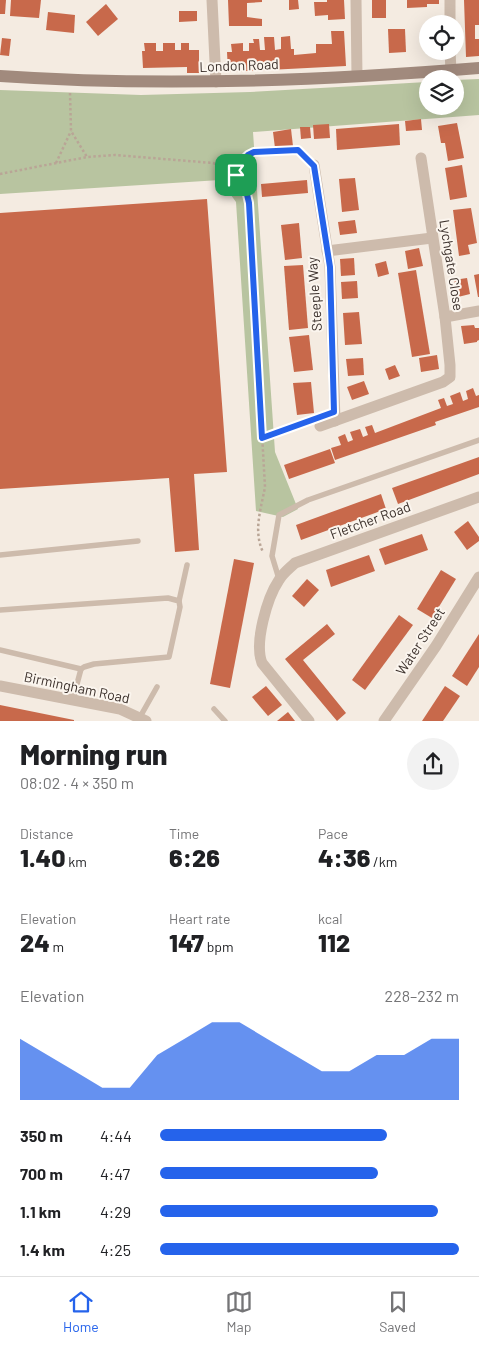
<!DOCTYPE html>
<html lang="en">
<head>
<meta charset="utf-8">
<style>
	body { margin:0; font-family:Barlow,sans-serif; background:#f2f2f2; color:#202124; height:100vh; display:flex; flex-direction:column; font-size:19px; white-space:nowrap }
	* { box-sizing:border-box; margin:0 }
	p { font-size:16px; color:#757577 }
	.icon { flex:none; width:28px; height:28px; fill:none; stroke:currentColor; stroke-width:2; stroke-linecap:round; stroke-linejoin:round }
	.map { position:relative; height:721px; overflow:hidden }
	.sheet { display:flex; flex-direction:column; background:#fff; flex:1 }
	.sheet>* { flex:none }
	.tools { position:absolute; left:419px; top:15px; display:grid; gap:10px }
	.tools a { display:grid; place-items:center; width:45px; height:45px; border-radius:50%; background:#fff; box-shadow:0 5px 20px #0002; font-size:25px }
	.pin { position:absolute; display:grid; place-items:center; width:42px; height:42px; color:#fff; margin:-21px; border-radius:10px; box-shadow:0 2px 8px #0006 }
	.round { display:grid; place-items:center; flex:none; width:52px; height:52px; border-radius:26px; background:#f2f2f2 }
	.head { display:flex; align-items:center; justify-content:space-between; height:85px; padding:0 20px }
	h1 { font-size:28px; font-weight:800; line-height:38px }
	.stats { display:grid; grid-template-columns:repeat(3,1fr); gap:8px; height:85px; padding:5px 20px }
	.stats div { display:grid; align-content:center }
	.stats b { font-size:25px; font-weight:800 }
	.stats small { font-size:14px; font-weight:400 }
	.stats p { font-size:14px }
	.chart { height:140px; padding:10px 20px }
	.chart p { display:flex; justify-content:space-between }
	.chart svg { width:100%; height:90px; margin-top:5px; fill:#2563eb; opacity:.7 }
	ul { padding:0 20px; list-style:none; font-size:16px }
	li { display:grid; grid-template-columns:80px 60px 1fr; align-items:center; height:38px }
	li i { height:12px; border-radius:6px; background:#2563eb }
	.menu { display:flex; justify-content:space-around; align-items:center; height:70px; border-top:1px solid #e0e0e0; background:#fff; font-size:14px; color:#757577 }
	.menu a { display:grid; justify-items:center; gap:2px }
	.menu .on { color:#2563eb }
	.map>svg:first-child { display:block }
	.green { fill:#b8c4a0 }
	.building { fill:#c8694b }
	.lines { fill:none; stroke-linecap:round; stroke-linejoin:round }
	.path { stroke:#b9a596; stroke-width:2.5; stroke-dasharray:2.5 2.5; stroke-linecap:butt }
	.lane { stroke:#cdbbac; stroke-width:5.5 }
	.street { stroke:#cdbbac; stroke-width:11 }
	.secondary { stroke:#a18a7d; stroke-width:12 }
	.route-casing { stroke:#fff; stroke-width:10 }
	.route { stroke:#2563eb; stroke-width:6 }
	.labels { text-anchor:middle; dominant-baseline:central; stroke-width:4; stroke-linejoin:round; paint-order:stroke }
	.street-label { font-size:14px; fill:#3b302b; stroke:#fbf5ee }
</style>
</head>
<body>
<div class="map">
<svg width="479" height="721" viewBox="0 0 479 721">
	<rect width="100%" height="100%" fill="#f4ebe1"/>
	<!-- green -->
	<polygon class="green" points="479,79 479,115 253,132 275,452 298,509 283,517 256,511 236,202 220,180 0,194 0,90 141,95 250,92 427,82 428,106 455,106 455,80"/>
	<!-- building -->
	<g class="building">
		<polygon points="0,0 6,0 5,14 0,14"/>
		<polygon points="11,0 41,0 39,18 10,16"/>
		<polygon points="228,0 262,0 262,2 247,3 247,17 262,19 262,26 229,26"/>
		<polygon points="289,0 298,0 299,9 289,10"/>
		<polygon points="327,0 344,0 345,19 328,20 328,15 315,16 314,2 327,2"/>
		<rect x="372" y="0" width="14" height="18"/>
		<polygon points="407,0 439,0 439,4 427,4 427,7 407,8"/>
		<polygon points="464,0 479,0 479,25 475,25 475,39 479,39 479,56 466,57"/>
		<polygon points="106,4 118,19 98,36 86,22"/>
		<polygon points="179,11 197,11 197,21 179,22"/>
		<polygon points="48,12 75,15 74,33 46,30"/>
		<polygon points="388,29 405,29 406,52 389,53"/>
		<polygon points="331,31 344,31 346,66 228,72 227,52 232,52 231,44 243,43 243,51 249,51 249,43 254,43 253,39 259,39 260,50 265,50 264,37 274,37 275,50 281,49 281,37 290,36 291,49 294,49 294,55 316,53 316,44 332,44"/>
		<polygon points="2,38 11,39 9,56 0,55"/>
		<polygon points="144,43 156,43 156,51 163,51 163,43 175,43 175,50 181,50 181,43 189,43 189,50 199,50 199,73 187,73 187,67 143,68 142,51 145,51"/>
		<polygon points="421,119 422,130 406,131 405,121"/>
		<polygon points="457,123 464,158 448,161 445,143 441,143 438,126"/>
		<polygon points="329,124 330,138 314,139 313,125"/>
		<polygon points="399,124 400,145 337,150 336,129"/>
		<polygon points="300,127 310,127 311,138 301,139"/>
		<polygon points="291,129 293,146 275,148 273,132"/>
		<polygon points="462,165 467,197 450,200 445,168"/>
		<polygon points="355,178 359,210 342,212 339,179"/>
		<polygon points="307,180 308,193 262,197 261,184"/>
		<polygon points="207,199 227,472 194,474 199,550 175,552 169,478 0,489 0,213"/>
		<polygon points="471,208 477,243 468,245 470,254 459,256 453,210"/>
		<polygon points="355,220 357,233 340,235 338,222"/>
		<polygon points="299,223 302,258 285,260 281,225"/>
		<polygon points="419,248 423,266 408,269 405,251"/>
		<polygon points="354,258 355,275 341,276 340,259"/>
		<polygon points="386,261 389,274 378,277 375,264"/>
		<polygon points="303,265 308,328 289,330 284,266"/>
		<polygon points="416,270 430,354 412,357 398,273"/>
		<polygon points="479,274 479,297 478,297 474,275"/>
		<polygon points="467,278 470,294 458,297 454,280"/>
		<polygon points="357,281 358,298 342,299 341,282"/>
		<polygon points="359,312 362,344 345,345 343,313"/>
		<polygon points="474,325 475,328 479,328 479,340 477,341 477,342 464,344 461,326"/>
		<polygon points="309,335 313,370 294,372 289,337"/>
		<polygon points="437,355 439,369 421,372 419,358"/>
		<polygon points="363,358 364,375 348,376 346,359"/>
		<polygon points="395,365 400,376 389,380 385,369"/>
		<polygon points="364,381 369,394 352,400 347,387"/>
		<polygon points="311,382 314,413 297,415 293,383"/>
		<polygon points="473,388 476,396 479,395 479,407 435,422 436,425 335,460 331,448 341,445 338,437 345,434 348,442 353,440 350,432 360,429 363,437 368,435 365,427 372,425 375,433 441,408 438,400 444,398 447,406 453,404 450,396 460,392 463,401 468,399 466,391"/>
		<polygon points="330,449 335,463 289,479 284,465"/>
		<polygon points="479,457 479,474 398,504 392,488"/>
		<polygon points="381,494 386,509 301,540 296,525"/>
		<polygon points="468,521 479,537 479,541 467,550 454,532"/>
		<polygon points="422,534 428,550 385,565 379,549"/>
		<polygon points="369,555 375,571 331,587 326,570"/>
		<polygon points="234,559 254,563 230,688 210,684"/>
		<polygon points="441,570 456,579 432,618 417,609"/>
		<polygon points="307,579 319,590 304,607 292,596"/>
		<polygon points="399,615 413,625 365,690 352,680"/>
		<polygon points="327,624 335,634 303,660 346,713 337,721 285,659"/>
		<polygon points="479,634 479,667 467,686 452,676"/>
		<polygon points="266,686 282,705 268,716 252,697"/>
		<polygon points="445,686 460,696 443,721 422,721"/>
		<polygon points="0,705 74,720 74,721 0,721"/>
		<polygon points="288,712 295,721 277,721"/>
	</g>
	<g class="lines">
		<!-- path -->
		<g class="path">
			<polyline points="70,93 71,131 87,157"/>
			<polyline points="56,163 71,131"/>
			<path d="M0 174 87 157 115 155 213 163 227 167 236 175 245 186 249 203 265 487C261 509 253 531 263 552"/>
			<polyline points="236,175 248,155 254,152 298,149 306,157"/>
			<polyline points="261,438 309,421"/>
		</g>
		<!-- lane -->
		<g class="lane">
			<polyline points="0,555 138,541"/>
			<polyline points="279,579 272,556 279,515 308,500 479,440"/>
			<polyline points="179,601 187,565"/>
			<polyline points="0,610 168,598 179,601 180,607 169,657 94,664 84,667 81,669 73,699"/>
			<polyline points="0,650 81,669"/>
			<polyline points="214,709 225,721"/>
			<polyline points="140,717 157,687"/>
		</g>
		<!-- street -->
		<g class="street">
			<polyline points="212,0 216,82"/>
			<polyline points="356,0 357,76"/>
			<polyline points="450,0 450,24"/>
			<polyline points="450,51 451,71"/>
			<polyline points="314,165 330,267 335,421"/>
			<polyline points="327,251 432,238"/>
			<polyline points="445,317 479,311"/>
			<polyline points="320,426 443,382 450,377 450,365 445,317 421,158"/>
			<polyline points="0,686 120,709 146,721"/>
			<path d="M309 721 262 663C254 643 267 598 279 580 283 573 290 568 295 563L479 497"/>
			<polyline points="384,721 436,646 479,577"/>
		</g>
		<!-- secondary -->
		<path class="secondary" d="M0 76C159 87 320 81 479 68"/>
	</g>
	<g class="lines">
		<defs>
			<polygon id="route" points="298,150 314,166 330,267 334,412 262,438 249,203 245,186 236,175 244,159 248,155 254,152"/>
		</defs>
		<!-- route casing -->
		<use href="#route" class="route-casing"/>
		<!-- route -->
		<use href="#route" class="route"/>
	</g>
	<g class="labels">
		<!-- street labels -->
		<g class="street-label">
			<text transform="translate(239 65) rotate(-2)">London Road</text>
			<text transform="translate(452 265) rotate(81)">Lychgate Close</text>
			<text transform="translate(314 294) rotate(-94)">Steeple Way</text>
			<text transform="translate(370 520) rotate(-20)">Fletcher Road</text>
			<text transform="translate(420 641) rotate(-57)">Water Street</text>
			<text transform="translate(77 687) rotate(12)">Birmingham Road</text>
		</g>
	</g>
</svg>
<div class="tools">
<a><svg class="icon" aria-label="locate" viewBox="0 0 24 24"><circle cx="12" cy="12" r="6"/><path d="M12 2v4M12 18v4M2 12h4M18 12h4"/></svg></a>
<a><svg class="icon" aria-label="layers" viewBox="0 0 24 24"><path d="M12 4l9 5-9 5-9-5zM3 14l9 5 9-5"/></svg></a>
</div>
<div class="pin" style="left:236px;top:175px;background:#1e9e55"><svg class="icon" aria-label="arrive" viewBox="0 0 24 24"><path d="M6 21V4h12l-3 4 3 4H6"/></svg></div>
</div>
<section class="sheet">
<div class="head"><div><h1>Morning run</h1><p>08:02 · 4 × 350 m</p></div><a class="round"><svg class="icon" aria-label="share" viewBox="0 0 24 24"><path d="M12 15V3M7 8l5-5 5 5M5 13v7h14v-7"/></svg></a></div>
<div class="stats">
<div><p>Distance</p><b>1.40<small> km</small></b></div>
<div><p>Time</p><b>6:26</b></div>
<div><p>Pace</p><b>4:36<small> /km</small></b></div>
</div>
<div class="stats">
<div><p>Elevation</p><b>24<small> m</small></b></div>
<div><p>Heart rate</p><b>147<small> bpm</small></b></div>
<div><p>kcal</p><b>112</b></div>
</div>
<div class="chart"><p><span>Elevation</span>228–232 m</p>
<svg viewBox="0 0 160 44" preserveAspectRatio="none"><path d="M0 44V14L10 22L20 30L30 38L40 38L50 22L60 14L70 6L80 6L90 14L100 22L110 30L120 30L130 22L140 22L150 14L160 14V44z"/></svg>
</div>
<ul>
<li><b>350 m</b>4:44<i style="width:76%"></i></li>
<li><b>700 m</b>4:47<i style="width:73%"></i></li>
<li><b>1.1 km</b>4:29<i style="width:93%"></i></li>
<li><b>1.4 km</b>4:25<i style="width:100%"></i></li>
</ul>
</section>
<nav class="menu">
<a class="on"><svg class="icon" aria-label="home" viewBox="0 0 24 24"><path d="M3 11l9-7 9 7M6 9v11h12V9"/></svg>Home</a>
<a><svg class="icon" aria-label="map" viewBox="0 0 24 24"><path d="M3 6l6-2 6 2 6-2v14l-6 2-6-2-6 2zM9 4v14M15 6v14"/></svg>Map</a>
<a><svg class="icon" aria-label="saved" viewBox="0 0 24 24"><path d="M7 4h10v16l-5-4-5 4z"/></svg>Saved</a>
</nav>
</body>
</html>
